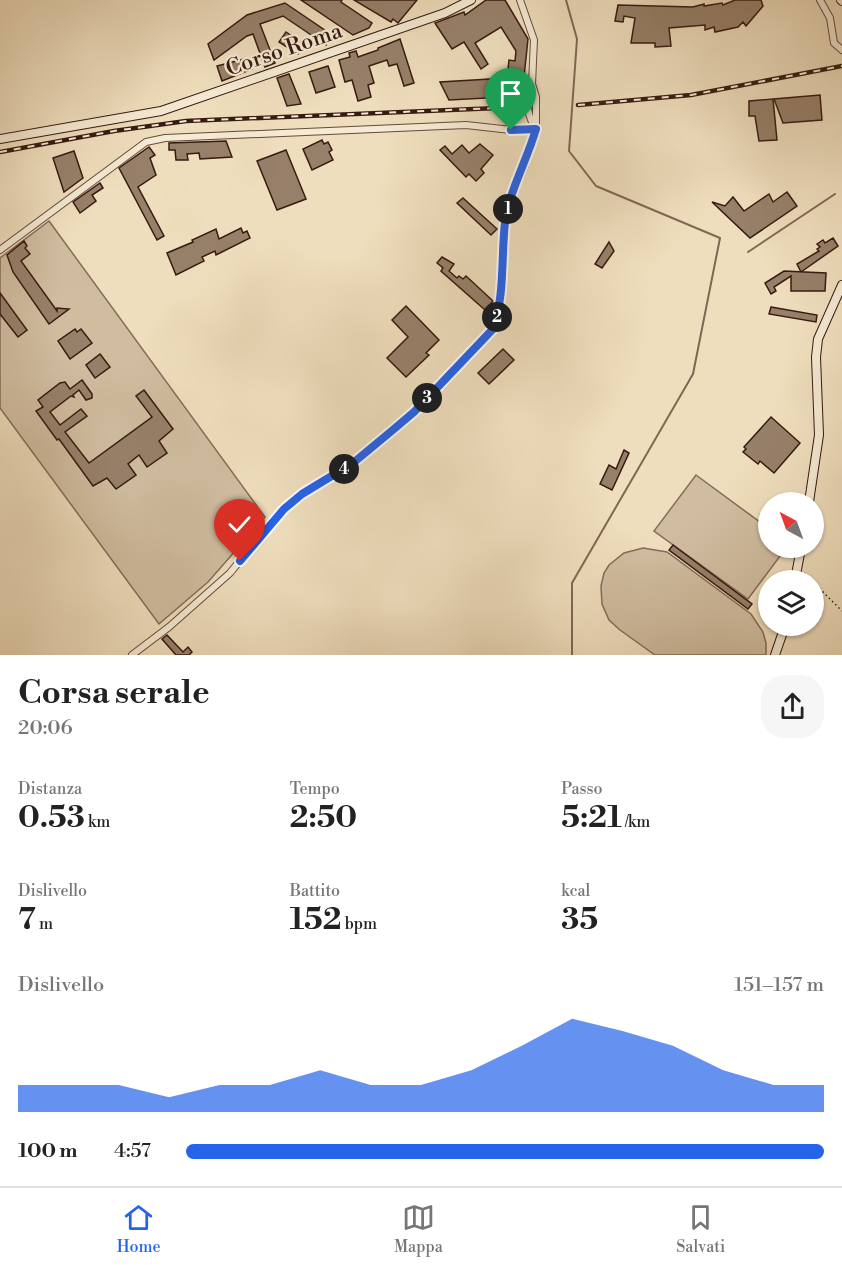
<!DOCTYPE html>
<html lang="it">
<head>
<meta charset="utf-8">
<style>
	body { margin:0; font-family:"Libre Bodoni",serif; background:#f6f6f6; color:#222; height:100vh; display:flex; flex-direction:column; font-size:22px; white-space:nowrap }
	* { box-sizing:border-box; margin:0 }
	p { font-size:20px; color:#767676 }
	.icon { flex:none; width:33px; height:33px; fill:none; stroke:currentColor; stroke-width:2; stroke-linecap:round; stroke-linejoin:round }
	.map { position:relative; height:655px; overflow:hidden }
	.panel { display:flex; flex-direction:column; background:#fff; flex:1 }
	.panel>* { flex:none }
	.needle { width:39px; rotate:319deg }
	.controls { position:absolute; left:758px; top:492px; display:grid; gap:12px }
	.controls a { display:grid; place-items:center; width:66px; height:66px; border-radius:50%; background:#fff; box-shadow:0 2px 4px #0004; font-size:30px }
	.pin { position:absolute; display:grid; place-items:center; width:51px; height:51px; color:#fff; margin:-62px -26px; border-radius:50% 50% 50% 0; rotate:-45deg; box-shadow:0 0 6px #0007 }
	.pin .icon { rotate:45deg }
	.km { position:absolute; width:30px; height:30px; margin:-15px; border-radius:50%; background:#222; color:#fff; font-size:16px; line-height:30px; text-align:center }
	.round { display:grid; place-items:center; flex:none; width:63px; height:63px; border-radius:24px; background:#f6f6f6 }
	.summary { display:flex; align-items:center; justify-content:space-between; height:102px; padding:0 18px }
	h1 { font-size:33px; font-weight:700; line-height:45px }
	.stats { display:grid; grid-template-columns:repeat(3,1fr); gap:9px; height:102px; padding:6px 18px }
	.stats div { display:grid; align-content:center }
	.stats b { font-size:30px; font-weight:700 }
	.stats small { font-size:16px; font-weight:400 }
	.stats p { font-size:16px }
	.chart { height:168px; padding:12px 18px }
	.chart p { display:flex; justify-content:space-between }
	.chart svg { width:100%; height:108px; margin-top:6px; fill:#2563eb; opacity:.7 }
	ul { padding:0 18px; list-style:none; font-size:20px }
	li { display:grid; grid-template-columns:96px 72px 1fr; align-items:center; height:45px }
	li i { height:15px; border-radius:8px; background:#2563eb }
	.dock { display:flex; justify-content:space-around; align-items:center; height:84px; border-top:2px solid #e0e0e0; background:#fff; font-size:16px; color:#767676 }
	.dock a { display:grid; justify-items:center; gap:3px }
	.dock .on { color:#2563eb }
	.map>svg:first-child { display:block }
	.green { fill:#d0bda0; stroke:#846c58; stroke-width:1.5 }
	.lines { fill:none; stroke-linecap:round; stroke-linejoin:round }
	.stream { stroke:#806754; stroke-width:2 }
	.building { fill:#97806a; stroke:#371a10; stroke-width:1.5 }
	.minor-casing { stroke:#654b3b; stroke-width:8 }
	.secondary-casing { stroke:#371a10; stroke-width:10 }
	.path { stroke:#371a10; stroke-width:1.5; stroke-dasharray:1.5 3; stroke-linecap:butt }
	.minor { stroke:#f5ead4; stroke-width:6 }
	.secondary { stroke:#f5ead4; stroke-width:8 }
	.rail-casing { stroke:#371a10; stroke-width:4.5 }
	.rail { stroke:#f5ead4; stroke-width:2; stroke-dasharray:7; stroke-linecap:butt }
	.route-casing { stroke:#fff; stroke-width:12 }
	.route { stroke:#2563eb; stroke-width:8 }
	.labels { text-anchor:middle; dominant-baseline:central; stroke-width:4.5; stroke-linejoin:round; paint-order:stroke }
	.street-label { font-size:22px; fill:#371a10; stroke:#f5ead4 }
</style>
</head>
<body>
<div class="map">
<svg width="842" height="655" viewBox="0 0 842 655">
	<rect width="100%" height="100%" fill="#efdebd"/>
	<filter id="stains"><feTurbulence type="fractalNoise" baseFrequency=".00333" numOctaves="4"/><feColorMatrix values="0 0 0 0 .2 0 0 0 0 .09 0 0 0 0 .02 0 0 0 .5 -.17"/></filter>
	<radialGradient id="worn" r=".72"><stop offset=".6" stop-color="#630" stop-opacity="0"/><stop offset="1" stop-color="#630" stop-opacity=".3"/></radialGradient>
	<!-- green -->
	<g class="green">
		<polygon points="49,221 265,517 208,582 159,624 0,408 0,258"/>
		<polygon points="696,475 768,528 768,548 786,548 748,599 654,531"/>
		<polygon points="643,548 667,552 751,614 763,632 766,643 766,655 655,655 620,630 609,620 602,604 601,586 604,573 609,565 624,553"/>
	</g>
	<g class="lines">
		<!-- stream -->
		<g class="stream">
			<polyline points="566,0 577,39 569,151 596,186 720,238 693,374 572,583 572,655"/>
			<polyline points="748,252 835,194"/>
		</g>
	</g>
	<!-- building -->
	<g class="building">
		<polygon points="301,0 342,0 341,2 372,23 369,28 353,35"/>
		<polygon points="354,0 417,0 398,23 393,19 391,22"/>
		<polygon points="486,0 505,0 528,39 522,96 449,100 440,82 507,78 509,60 515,61 516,51 501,27 475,43 488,64 481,69 464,42 452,49 435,23 464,12 465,15"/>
		<polygon points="735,0 761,0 763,6 746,26 743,22 738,27 715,32 714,27 705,30 705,25 669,28 671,46 655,47 655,43 631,43 635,18 624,16 623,22 615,21 618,5 693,7 704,4 704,6 722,3 723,5"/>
		<polygon points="285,3 332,35 326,45 283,16 260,24 275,63 265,67 253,34 247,36 214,60 208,44 247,15"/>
		<polygon points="286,32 304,44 298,54 279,42"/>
		<polygon points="400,39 414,83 404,86 397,64 389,66 387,60 369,66 374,83 368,85 371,97 358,101 352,80 345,82 339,60 350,57 349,53 356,51 358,57 378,50 378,48"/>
		<polygon points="248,58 252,69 222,81 217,66"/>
		<polygon points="328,66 335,87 316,93 309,72"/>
		<polygon points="289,74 301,104 287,106 277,78"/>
		<polygon points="820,95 822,120 783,123 774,99"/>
		<polygon points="773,99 777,140 759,141 755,116 749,116 749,101"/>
		<polygon points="322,140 324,144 328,142 332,150 329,152 333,160 312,170 303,149"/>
		<polygon points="226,141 232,157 200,159 199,153 187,154 188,160 176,160 175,150 169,150 169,143"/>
		<polygon points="480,144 493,155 481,169 484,173 476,181 469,174 466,177 440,150 445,146 452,154 462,145 469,153"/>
		<polygon points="149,147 155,155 150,158 156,175 138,187 164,236 157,240 119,168"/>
		<polygon points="286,150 306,199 277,210 257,161"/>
		<polygon points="74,151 83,178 64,192 53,158"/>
		<polygon points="100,183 103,188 92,195 96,201 80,213 73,202"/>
		<polygon points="787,192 797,206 750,238 712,202 725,206 733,197 744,211 769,194 773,202"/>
		<polygon points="463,198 497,229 491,235 457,203"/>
		<polygon points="241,228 243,233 247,231 250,238 216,255 215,251 202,257 204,261 176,275 167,253 193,242 192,240 216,229 219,239"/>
		<polygon points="833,238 838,246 801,272 797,264 819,251 817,249 820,247 817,244 823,240 825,243"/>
		<polygon points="24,241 27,246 25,248 30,254 21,261 57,311 57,308 69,309 49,324 13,272 7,255"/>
		<polygon points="609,242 614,251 602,268 595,264"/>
		<polygon points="442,257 454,264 449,271 457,278 459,276 463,279 466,276 493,301 485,310 441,271 443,268 437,263"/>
		<polygon points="784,271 826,273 825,291 791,291 791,276 774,287 776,291 771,294 765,283"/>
		<polygon points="0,293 27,330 18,337 0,314"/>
		<polygon points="406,306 439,340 426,353 429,355 406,377 387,358 408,337 392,320"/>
		<polygon points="771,307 817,315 816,322 769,314"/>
		<polygon points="75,329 77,332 81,329 92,343 70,359 58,341"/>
		<polygon points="503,349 514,360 489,384 478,373"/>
		<polygon points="100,354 110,367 95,378 86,365"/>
		<polygon points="82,380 92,394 92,398 86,400 79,390 73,395 74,397 71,396 50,412 60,425 81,409 87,416 65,432 89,463 152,417 136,396 144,390 173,429 159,441 167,453 147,467 139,455 128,464 136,475 116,489 107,478 93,486 59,439 57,440 36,411 43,407 38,400 60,383 65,382 70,389"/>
		<polygon points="771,417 800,443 774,473 760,461 758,464 743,452 746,449 744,447"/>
		<polygon points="624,450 629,453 612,490 600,484 609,465 616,469"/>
		<polygon points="673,545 752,604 748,609 669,550"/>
		<polygon points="167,635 183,652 188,647 192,652 189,655 176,655 162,639"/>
	</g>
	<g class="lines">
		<defs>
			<g id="minor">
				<polyline points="820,0 830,18 834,43 842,50"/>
				<path d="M532 85C526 101 526 111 534 126"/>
				<polyline points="0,250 146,142 165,138 466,125 511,130 536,129"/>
				<polyline points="132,655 169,627 230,573 264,531 302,493 353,463 414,412 493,329 499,311 506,221 510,201 524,168 536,129 536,97 532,84 534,40 520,0"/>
			</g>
			<g id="secondary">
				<polyline points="841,0 842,1"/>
				<polyline points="0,139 161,111 445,13 471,0"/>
				<polyline points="809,502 819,435 816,357 818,339 842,285"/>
				<polyline points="795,580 801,548"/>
				<polyline points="775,655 785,626"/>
			</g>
		</defs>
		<!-- minor casing -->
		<use href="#minor" class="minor-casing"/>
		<!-- secondary casing -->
		<use href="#secondary" class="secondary-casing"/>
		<!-- path -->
		<g class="path">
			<polyline points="804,573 811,580"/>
			<polyline points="813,582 842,611"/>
		</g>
		<!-- minor -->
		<use href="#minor" class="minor"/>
		<!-- secondary -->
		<use href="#secondary" class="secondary"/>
		<defs>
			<g id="rail">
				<polyline points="578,105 691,95 842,66"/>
				<polyline points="0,152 114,131 186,121 520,107"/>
			</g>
		</defs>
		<!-- rail casing -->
		<use href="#rail" class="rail-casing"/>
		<!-- rail -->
		<use href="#rail" class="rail"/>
	</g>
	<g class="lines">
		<defs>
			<path id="route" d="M240 561 284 509 302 494 353 463 394 429 414 412 493 329C505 295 501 258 505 222 509 192 527 160 536 129L511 130"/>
		</defs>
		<!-- route casing -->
		<use href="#route" class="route-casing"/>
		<!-- route -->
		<use href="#route" class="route"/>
	</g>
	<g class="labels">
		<!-- street labels -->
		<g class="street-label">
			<text transform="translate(284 50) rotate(-19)">Corso Roma</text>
		</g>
	</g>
	<rect width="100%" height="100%" filter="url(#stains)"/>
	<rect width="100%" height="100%" fill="url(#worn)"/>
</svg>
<div class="controls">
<a><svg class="needle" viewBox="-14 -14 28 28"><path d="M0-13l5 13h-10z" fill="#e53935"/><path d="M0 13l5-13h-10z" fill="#767676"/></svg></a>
<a><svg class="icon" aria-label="layers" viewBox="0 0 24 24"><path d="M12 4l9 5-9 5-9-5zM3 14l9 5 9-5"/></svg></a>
</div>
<div class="pin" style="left:511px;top:130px;background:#1e9e55"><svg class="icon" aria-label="arrive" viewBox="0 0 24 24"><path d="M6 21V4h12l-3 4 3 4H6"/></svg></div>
<div class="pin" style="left:240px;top:561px;background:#d93025"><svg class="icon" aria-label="check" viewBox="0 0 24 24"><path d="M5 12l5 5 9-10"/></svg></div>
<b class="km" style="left:508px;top:209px">1</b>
<b class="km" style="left:497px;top:317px">2</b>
<b class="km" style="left:427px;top:398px">3</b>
<b class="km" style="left:344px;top:469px">4</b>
</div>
<section class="panel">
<div class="summary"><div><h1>Corsa serale</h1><p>20:06</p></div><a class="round"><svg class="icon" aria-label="share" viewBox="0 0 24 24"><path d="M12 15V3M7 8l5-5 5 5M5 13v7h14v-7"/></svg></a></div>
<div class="stats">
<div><p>Distanza</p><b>0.53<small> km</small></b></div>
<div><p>Tempo</p><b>2:50</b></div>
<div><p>Passo</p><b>5:21<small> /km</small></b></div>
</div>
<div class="stats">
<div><p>Dislivello</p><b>7<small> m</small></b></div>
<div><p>Battito</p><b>152<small> bpm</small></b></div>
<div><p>kcal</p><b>35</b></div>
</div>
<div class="chart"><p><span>Dislivello</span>151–157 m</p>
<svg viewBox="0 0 160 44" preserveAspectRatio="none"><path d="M0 44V33L10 33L20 33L30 38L40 33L50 33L60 27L70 33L80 33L90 27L100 17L110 6L120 11L130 17L140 27L150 33L160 33V44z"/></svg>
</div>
<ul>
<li><b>100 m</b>4:57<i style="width:100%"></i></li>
</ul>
</section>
<nav class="dock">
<a class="on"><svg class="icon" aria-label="home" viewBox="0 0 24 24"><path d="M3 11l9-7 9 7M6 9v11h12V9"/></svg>Home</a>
<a><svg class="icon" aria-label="map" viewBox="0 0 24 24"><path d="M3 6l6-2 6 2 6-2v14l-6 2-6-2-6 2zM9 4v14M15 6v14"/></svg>Mappa</a>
<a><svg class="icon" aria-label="saved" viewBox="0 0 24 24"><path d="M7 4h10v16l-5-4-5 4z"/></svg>Salvati</a>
</nav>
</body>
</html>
